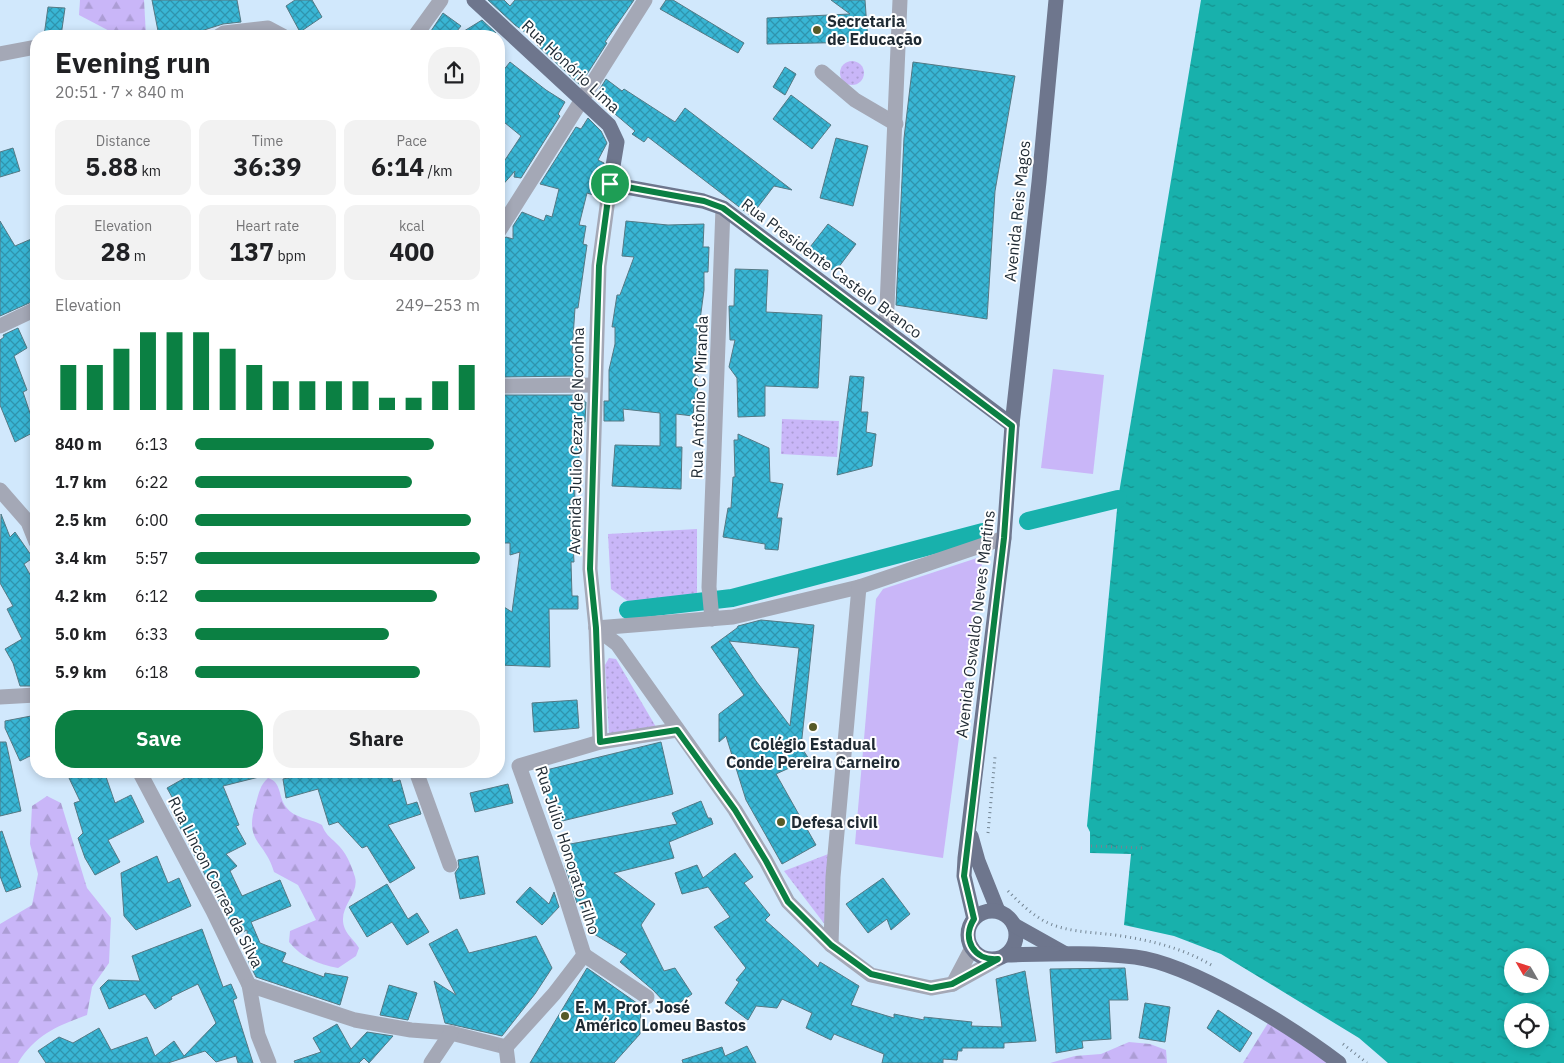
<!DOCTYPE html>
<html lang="en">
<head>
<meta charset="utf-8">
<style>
	body { margin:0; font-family:"IBM Plex Sans",sans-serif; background:#f2f2f2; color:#202124; height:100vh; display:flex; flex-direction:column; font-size:19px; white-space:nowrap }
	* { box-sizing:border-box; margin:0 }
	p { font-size:16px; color:#757577 }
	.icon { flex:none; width:28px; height:28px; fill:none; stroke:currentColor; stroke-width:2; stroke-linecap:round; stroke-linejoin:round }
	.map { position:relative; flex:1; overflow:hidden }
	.sheet { position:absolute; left:30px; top:30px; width:475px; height:748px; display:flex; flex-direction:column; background:#fff; border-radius:20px; box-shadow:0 2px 8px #0003 }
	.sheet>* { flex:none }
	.needle { width:32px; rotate:309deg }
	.controls { position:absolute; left:1504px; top:948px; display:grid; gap:10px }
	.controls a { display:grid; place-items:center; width:45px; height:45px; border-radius:50%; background:#fff; box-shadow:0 2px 8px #0003; font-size:25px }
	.pin { position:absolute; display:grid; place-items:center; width:42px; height:42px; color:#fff; margin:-21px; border:2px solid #fff; border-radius:50%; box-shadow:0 1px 5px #0007 }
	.round { display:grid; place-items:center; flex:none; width:52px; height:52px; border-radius:20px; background:#f2f2f2 }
	.summary { display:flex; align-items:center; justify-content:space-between; height:85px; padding:0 25px }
	h1 { font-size:28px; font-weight:700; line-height:38px }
	.metrics { display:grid; grid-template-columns:repeat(3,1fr); gap:8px; height:85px; padding:5px 25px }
	.metrics div { display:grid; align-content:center; border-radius:12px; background:#f2f2f2; text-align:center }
	.metrics b { font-size:25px; font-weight:700 }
	.metrics small { font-size:14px; font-weight:400 }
	.metrics p { font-size:14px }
	.chart { height:140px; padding:10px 25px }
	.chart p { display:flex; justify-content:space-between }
	.chart svg { width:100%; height:90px; margin-top:5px; stroke:#0b8043; stroke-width:6 }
	.primary-button { display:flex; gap:10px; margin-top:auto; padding:10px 25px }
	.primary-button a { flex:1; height:58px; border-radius:20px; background:#0b8043; color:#fff; font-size:20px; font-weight:700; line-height:58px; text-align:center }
	.primary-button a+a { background:#f2f2f2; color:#202124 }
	ul { padding:0 25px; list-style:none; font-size:16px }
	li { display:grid; grid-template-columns:80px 60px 1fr; align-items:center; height:38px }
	li i { height:12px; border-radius:6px; background:#0b8043 }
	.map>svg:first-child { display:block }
	.grass { fill:#c9b6f8 }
	.forest { fill:url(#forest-firs) }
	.park { fill:url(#park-dots) }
	.water { fill:url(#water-ripples); fill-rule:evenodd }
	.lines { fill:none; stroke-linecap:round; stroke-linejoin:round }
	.canal { stroke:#18b1ac; stroke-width:18 }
	.building { fill:url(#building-cross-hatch); stroke:#547984; fill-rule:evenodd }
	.path { stroke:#738492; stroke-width:3; stroke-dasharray:1 4; stroke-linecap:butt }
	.minor { stroke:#a4a8b6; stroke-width:15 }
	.major { stroke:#6e768d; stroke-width:15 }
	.route-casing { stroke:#fff; stroke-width:10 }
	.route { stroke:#0b8043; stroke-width:6 }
	.poi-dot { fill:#575a27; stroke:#fff; stroke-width:2 }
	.labels { text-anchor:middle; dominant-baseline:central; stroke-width:4; stroke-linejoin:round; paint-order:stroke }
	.poi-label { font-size:16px; font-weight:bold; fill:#1f2a33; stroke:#fff; text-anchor:start }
	.street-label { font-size:16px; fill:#1f2a33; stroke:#fff }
</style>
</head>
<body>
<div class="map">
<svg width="1564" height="1063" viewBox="0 0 1564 1063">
	<defs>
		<pattern id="forest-firs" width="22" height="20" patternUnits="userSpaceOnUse" patternTransform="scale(1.25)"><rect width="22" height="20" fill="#c9b6f8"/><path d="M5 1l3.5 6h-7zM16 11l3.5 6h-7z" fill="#ac9dd5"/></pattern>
		<pattern id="park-dots" width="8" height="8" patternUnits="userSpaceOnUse" patternTransform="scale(1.25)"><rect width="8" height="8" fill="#c9b6f8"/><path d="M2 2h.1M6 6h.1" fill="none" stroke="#ac9dd5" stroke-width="1.8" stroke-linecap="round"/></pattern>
		<pattern id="water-ripples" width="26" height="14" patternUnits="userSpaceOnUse" patternTransform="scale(1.25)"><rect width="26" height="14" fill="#18b1ac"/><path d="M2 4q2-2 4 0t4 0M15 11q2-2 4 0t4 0" fill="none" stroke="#15908d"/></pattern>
		<pattern id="building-cross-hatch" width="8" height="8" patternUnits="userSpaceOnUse" patternTransform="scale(1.25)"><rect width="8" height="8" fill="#39b6d5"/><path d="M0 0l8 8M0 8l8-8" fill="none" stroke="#2f94ad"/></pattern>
	</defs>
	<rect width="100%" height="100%" fill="#d1e8fc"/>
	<!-- grass -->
	<g class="grass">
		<polygon points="1053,369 1104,375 1093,474 1041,468"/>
		<polygon points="983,556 943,858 855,844 876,599 883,589"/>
	</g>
	<!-- forest -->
	<g class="forest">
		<polygon points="80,0 144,0 146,36 119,36 79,15"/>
		<path d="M268 778C282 782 278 797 286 807 295 819 310 818 322 825 325 834 330 837 336 843 346 852 351 864 355 877 360 895 336 908 345 929 348 936 355 941 359 948L356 956 338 968C318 964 302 958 289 942L290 931 316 920 298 885 274 872C265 840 243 843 256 803 259 793 260 785 268 778Z"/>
		<path d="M47 796 61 803 87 888 111 918 109 963 92 987 87 1015C57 1026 35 1035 18 1063H0V924L32 905 38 874 30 844 32 806Z"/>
		<polygon points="1268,1023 1332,1063 1243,1063"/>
		<polygon points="1129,1042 1150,1044 1166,1050 1167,1063 1050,1063 1075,1056 1101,1054"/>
	</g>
	<!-- park -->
	<g class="park">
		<circle cx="852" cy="73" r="12"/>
		<polygon points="782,419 839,421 837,457 781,454"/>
		<polygon points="697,529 697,597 629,602 611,589 608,534"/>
		<polygon points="609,658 616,659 656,727 609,734 605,665"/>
		<polygon points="831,853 826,926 784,871"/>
	</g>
	<!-- water -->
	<path class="water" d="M1201 0H1564V1063H1388L1359 1038 1221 954 1174 936 1124 925 1131 854 1090 853V832L1087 826 1118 499ZM1512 956H1540V984H1512ZM1512 1011H1540V1039H1512Z"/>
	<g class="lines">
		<!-- canal -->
		<g class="canal">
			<polyline points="1028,521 1118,499"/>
			<polyline points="628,610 732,598 983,532"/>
		</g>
	</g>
	<!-- building -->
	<g class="building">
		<polygon points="152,0 237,0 241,22 223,24 185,36 159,36"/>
		<polygon points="295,0 312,0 322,17 300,32 286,6"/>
		<polygon points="488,0 504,0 510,6 515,0 634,0 605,42 607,43 580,85 537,45 539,42 515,25"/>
		<polygon points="666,0 673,0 744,43 738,53 660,9"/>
		<polygon points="831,0 865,0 868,42 767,44 767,18 850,14"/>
		<polygon points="48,7 65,8 61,36 44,36"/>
		<polygon points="443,13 461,26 453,36 438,36 431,31"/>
		<polygon points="482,20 496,33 493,36 456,36"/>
		<polygon points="510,62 546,90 565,102 558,114 560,116 521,178 514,177 515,171 499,189 499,169 521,136 499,118 499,76"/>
		<polygon points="913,62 1015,76 995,191 987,319 896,305 904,138"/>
		<polygon points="785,67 796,74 785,95 773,87"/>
		<polygon points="606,79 622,91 624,89 675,122 685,108 792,190 774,186 751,216 648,137 644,142 632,134 635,131 595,97"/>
		<polygon points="791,95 831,125 812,149 773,119"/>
		<polygon points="588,118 601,131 607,143 598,160 604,163 600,188 597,196 587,193 579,225 586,226 583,244 587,245 578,308 575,308 572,353 576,353 576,376 501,377 502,341 499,340 499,252 503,239 506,237 513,239 513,226 522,212 544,221 546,215 552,217 559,189 540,184 576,127 581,129"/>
		<polygon points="836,138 868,146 853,206 820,198"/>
		<polygon points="13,148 20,171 0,177 0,152"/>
		<polygon points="0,221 15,246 36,237 36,300 0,316"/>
		<polygon points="626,221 668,225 704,224 703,247 709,247 708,272 704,272 704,290 698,335 695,376 698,376 697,395 695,395 693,416 676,414 676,447 682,447 681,489 612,486 615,445 660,446 660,413 623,409 624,421 604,421 604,401 609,401 609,370 615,344 615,327 612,327 617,295 620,295 634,257 622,256"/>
		<polygon points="828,224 856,244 835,272 807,251"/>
		<polygon points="735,269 768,270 766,312 822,315 818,388 765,386 765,416 738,417 737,378 729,367 735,340 730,340 729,306 734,306"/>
		<polygon points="18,328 27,348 14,356 27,390 23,392 36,431 15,442 0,405 0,340 4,337 3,335"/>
		<polygon points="850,376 864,377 861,412 868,412 866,432 876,434 872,466 837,475"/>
		<polygon points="500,395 576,395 584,396 584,402 586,402 585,422 581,422 582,438 579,439 579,467 574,467 575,500 570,500 571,531 574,532 575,543 573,543 574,562 571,562 572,596 578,596 578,609 549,609 550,667 499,665 499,604 512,612 520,552 510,555 510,543 499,543"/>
		<polygon points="738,434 769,448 770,482 783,484 777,518 782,518 778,550 765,549 765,544 723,537 728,508 731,508 733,477 735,477 734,440 738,440"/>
		<polygon points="1,514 10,537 15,532 33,558 24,564 36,585 36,686 20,686 13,663 5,649 22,639 7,609 13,606 0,583"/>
		<path d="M761 620 814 625 801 747 809 759 776 774 816 845 782 864 746 800 726 736 719 742V714L744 695 711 647 737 628 738 626ZM729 641 799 648 790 726 756 681Z"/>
		<polygon points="577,700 579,728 534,732 532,703"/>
		<polygon points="31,716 36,727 36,753 20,761 5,728 5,721"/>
		<polygon points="0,742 6,742 21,811 0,816"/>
		<polygon points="661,742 673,794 554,823 542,771"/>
		<polygon points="82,771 104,771 115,803 131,795 144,822 108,840 120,862 95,875 85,858 78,838 83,833 74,803 80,801 69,778"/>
		<polygon points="197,771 263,771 263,776 223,786 239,825 236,826 246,844 226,854 237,866 230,871 242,896 280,880 291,906 251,922 260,943 286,953 282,962 324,977 325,973 348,977 340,1005 256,977 249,963 247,930 236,935 222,904 221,905 172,812 178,808 167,788"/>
		<polygon points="320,771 390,771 393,782 400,780 407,805 417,802 421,814 388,825 415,868 390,883 367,846 362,848 338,822 329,825 318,789 286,798 283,779"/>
		<polygon points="508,784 513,803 475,812 470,793"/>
		<polygon points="701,801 708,818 711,818 713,824 669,842 674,858 614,873 655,904 641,925 664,971 675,968 692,994 671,1009 653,990 620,962 627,954 589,931 593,920 577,903 565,866 571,853 565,845 677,824 672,813"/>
		<polygon points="2,831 21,887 6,892 0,876 0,832"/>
		<polygon points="735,853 753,877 744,883 770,915 765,920 818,967 820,962 859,986 851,1005 894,1018 894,1014 924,1020 924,1017 972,1022 971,1026 1002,1027 996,979 1025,971 1036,1041 1004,1043 1004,1048 962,1048 962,1051 958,1051 957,1060 943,1059 943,1063 882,1063 884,1054 834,1034 831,1040 806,1028 812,1013 782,999 777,1008 756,1006 748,1020 725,1003 739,982 736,980 746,968 714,927 730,917 708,887 682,894 675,873 697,865 703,878"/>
		<polygon points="157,856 168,883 179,878 191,906 136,930 124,916 121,873"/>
		<polygon points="478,856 485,894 460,899 455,873 459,867 458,860"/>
		<polygon points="883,878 910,914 891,930 887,919 868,933 846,904"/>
		<polygon points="387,884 408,919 417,913 429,932 407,945 392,922 367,937 349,907"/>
		<polygon points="530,887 549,904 554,892 559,907 542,925 516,902"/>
		<polygon points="202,929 223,987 231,984 237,998 233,1000 253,1063 238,1063 236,1056 216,1062 205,1051 168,1063 46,1063 38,1051 59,1037 73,1043 99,1028 111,1050 147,1037 155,1056 174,1041 184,1056 216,1023 198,984 171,997 172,999 155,1009 145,994 109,1009 100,988 108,980 140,981 132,956"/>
		<polygon points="457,929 469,953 536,936 552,968 535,994 502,1036 445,1023 434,981 456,995 429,944"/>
		<polygon points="587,968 641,1006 640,1034 614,1063 530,1063"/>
		<polygon points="1125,968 1128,1000 1109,1000 1111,1039 1082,1041 1083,1048 1056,1053 1050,969"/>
		<polygon points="389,985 417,993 408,1020 380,1015"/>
		<polygon points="1145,1003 1170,1007 1165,1042 1139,1038"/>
		<polygon points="1218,1010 1252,1033 1240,1052 1207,1028"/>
		<polygon points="337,1024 351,1049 367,1032 393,1036 369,1063 364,1058 359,1063 295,1063 294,1061 321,1052 313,1038"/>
		<polygon points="747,1046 756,1063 683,1063 682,1060 722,1047 725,1056"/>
	</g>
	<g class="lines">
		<!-- path -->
		<g class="path">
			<polyline points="988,833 995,757"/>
			<polyline points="1091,846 1145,848"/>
			<path d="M1008 891C1019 902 1030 913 1044 921 1065 932 1091 932 1115 935 1150 940 1183 948 1213 966"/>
			<polyline points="1343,1044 1367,1063"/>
		</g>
		<!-- minor -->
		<g class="minor">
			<polyline points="219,36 224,33 268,28 283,36"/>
			<polyline points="415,36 441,0"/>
			<polyline points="0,54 36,47"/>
			<polyline points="822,72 855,100 896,124"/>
			<polyline points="499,231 645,0"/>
			<polyline points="0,326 36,309"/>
			<polyline points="886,330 900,0"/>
			<polyline points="499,386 594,385"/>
			<polyline points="0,490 28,522 36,542"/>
			<polyline points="712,619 709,587 723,208"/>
			<polyline points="596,628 617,644 735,810 766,861 788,902 831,945 871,975 931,988 953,984 998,959"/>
			<polyline points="596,628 733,617 859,587 1004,538"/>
			<polyline points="0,697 36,695"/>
			<polyline points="600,742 596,628 590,569 599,266 610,184"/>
			<polyline points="139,771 213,911 249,985 258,1035 269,1063"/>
			<polyline points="416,771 450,865"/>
			<polyline points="831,945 833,877 859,587"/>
			<polyline points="584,955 562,885 519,766 600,742 677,730"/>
			<polyline points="584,955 647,997"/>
			<polyline points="953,984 972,948"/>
			<polyline points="249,985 355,1020 411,1030 451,1033 506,1047"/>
			<polyline points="506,1047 554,994 584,955"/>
			<polyline points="506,1047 508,1063"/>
			<polyline points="431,1063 451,1033"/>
		</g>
		<!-- major -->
		<g class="major">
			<polyline points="474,0 609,125 617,142 610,184 703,201 723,208 1012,425"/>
			<polyline points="971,836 978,861 998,911"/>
			<circle cx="992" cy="935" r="24"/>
			<polyline points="974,919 964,876 965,858 1004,538 1012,425 1039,182 1056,0"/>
			<polyline points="1014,925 1064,953"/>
			<path d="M1006 955C1049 954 1092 952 1135 957 1192 964 1293 1028 1339 1063"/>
		</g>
	</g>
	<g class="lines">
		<defs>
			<path id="route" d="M610 184 704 201 723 208 1012 426 1004 538 964 876 974 919C961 939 974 961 998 959L952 984 931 988 871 974 831 945 788 902 766 861 735 810 677 730 600 742 596 628 590 569 599 266Z"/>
		</defs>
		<!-- route casing -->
		<use href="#route" class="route-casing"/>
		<!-- route -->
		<use href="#route" class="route"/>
	</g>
	<!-- markers -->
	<g class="poi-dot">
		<circle cx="817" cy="30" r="5"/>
		<circle cx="813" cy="727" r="5"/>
		<circle cx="781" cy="822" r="5"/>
		<circle cx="565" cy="1016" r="5"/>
	</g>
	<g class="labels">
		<!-- poi labels -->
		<g class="poi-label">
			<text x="827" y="21">Secretaria<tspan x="827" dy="18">de Educação</tspan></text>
			<text x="813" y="744" text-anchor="middle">Colégio Estadual<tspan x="813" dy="18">Conde Pereira Carneiro</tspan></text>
			<text x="791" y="822">Defesa civil</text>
			<text x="575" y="1007">E. M. Prof. José<tspan x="575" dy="18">Américo Lomeu Bastos</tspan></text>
		</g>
		<!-- street labels -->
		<g class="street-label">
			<text transform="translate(571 66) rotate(43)">Rua Honório Lima</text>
			<text transform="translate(1017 211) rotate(-84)">Avenida Reis Magos</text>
			<text transform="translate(832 268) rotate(37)">Rua Presidente Castelo Branco</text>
			<text transform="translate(699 397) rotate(-88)">Rua Antônio C Miranda</text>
			<text transform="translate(576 441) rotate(-89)">Avenida Julio Cezar de Noronha</text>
			<text transform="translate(975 624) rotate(-83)">Avenida Oswaldo Neves Martins</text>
			<text transform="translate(568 850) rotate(72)">Rua Júlio Honorato Filho</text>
			<text transform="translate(216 882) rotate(63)">Rua Lincon Correa da Silva</text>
		</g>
	</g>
</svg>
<div class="controls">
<a><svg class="needle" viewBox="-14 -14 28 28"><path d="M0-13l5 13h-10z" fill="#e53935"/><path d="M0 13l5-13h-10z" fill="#757577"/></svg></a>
<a><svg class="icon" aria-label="locate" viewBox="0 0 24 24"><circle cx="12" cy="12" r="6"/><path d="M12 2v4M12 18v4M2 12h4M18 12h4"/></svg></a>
</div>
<div class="pin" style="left:610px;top:184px;background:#1e9e55"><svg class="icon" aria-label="arrive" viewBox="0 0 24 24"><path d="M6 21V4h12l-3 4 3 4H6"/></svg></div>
<section class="sheet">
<div class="summary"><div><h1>Evening run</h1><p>20:51 · 7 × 840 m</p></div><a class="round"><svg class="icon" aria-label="share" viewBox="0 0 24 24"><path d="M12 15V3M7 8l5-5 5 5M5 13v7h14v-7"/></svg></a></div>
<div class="metrics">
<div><p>Distance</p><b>5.88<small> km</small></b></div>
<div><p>Time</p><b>36:39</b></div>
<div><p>Pace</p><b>6:14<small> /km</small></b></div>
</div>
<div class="metrics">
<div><p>Elevation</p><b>28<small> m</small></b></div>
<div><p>Heart rate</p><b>137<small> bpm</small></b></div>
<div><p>kcal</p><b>400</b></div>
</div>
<div class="chart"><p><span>Elevation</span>249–253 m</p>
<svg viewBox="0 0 160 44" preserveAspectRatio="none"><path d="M5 44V22M15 44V22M25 44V14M35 44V6M45 44V6M55 44V6M65 44V14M75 44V22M85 44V30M95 44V30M105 44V30M115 44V30M125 44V38M135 44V38M145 44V30M155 44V22"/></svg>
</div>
<ul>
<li><b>840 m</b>6:13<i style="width:84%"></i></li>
<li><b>1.7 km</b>6:22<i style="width:76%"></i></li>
<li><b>2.5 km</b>6:00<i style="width:97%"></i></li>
<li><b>3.4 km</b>5:57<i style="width:100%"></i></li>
<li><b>4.2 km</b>6:12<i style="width:85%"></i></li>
<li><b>5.0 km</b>6:33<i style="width:68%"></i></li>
<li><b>5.9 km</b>6:18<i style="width:79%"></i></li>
</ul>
<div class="primary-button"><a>Save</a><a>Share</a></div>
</section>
</div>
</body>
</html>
